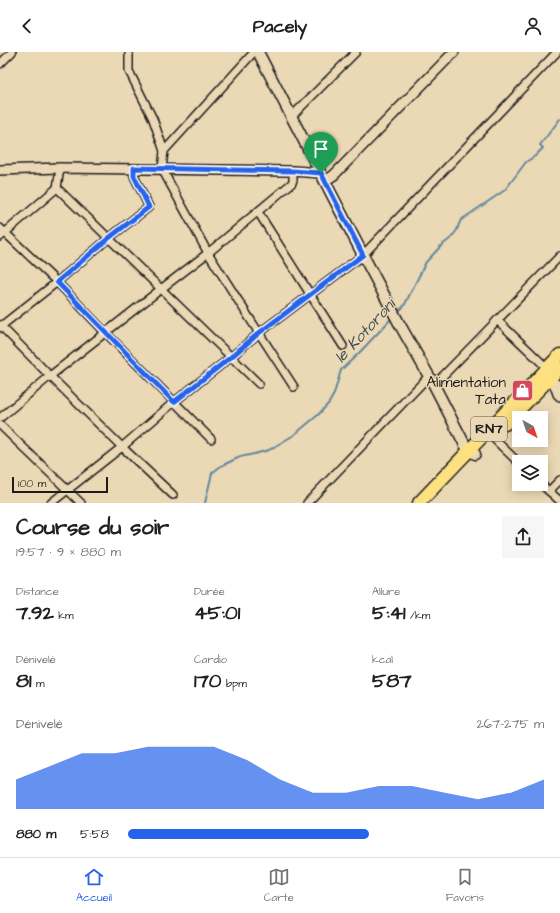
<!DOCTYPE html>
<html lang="fr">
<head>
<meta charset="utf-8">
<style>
	body { margin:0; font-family:"Architects Daughter",sans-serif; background:#f6f6f6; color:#202124; height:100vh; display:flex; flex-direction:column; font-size:15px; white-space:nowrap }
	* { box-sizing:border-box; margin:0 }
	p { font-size:13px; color:#757577 }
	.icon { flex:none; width:22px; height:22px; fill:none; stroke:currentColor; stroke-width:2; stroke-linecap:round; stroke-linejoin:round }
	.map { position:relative; height:451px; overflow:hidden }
	.panel { display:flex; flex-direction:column; background:#fff; flex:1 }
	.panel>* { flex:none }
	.needle { width:26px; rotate:140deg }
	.controls { position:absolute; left:512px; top:359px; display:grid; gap:8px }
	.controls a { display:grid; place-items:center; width:36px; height:36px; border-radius:0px; background:#fff; box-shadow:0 2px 10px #0003; font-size:20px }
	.scale { position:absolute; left:12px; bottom:10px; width:96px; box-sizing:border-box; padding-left:4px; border:2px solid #1c1c1c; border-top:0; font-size:11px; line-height:14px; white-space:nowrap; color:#1c1c1c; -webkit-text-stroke:3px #ebd8b5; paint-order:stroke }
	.pin { position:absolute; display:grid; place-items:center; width:34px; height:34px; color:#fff; margin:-41px -17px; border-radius:50% 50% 50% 0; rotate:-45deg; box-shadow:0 0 4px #0007 }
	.pin .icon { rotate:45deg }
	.round { display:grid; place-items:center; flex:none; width:42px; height:42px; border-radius:0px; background:#f6f6f6 }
	.headline { display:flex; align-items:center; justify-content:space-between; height:68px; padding:0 16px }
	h1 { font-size:22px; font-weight:700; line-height:30px }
	.stats { display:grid; grid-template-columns:repeat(3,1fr); gap:6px; height:68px; padding:4px 16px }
	.stats div { display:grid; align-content:center }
	.stats b { font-size:20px; font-weight:700 }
	.stats small { font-size:11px; font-weight:400 }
	.stats p { font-size:11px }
	.chart { height:112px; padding:8px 16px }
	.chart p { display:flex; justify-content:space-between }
	.chart svg { width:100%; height:72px; margin-top:4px; fill:#2563eb; opacity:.7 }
	ul { padding:0 16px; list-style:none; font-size:13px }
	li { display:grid; grid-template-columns:64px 48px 1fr; align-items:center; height:30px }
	li i { height:10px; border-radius:5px; background:#2563eb }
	header { display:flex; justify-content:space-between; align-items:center; height:52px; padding:0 16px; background:#fff; font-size:18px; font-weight:700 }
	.dock { display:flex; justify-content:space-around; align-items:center; height:56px; border-top:1px solid #e0e0e0; background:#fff; font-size:11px; color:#757577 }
	.dock a { display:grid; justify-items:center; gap:2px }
	.dock .current { color:#2563eb }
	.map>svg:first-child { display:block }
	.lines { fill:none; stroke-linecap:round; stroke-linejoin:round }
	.stream { stroke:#63899d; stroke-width:2 }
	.minor-casing { stroke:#1c1c1c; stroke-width:10 }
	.tertiary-casing { stroke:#1c1c1c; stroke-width:12 }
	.secondary-casing { stroke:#1c1c1c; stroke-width:13 }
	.trunk-casing { stroke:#1c1c1c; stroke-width:15 }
	.minor { stroke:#ebd8b5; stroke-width:7 }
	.tertiary { stroke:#ebd8b5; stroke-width:9 }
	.secondary { stroke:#ebd8b5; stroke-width:10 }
	.trunk { stroke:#fde080; stroke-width:12 }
	.route-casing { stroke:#fff; stroke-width:8 }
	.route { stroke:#2563eb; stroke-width:5 }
	.labels { text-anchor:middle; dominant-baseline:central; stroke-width:3; stroke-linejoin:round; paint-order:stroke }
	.shield { fill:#ebd8b5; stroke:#5a544a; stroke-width:1 }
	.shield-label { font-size:14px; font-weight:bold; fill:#1c1c1c }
	.poi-label { font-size:15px; fill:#1c1c1c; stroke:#ebd8b5; text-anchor:end }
	.water-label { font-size:16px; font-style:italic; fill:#3a4952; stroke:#ebd8b5 }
</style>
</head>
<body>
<header><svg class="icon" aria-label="back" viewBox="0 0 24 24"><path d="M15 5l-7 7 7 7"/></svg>Pacely<svg class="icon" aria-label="person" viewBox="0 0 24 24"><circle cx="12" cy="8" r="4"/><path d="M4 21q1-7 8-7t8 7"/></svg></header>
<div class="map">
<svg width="560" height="451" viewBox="0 0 560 451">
	<rect width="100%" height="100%" fill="#ebd8b5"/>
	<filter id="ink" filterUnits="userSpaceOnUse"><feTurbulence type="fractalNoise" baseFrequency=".025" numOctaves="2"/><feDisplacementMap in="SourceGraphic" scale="8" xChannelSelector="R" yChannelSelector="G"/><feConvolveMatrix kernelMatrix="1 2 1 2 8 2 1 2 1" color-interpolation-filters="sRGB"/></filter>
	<g filter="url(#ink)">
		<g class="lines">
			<!-- stream -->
			<g class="stream">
				<polyline points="397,261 404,254 426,210 441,194 451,186 457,178 459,172 461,168 505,138 526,110 535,104 543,96 540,93 560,67"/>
				<polyline points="205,451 212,421 221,414 240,405 254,402 269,398 294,383 318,363 329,351 334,342 341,318 358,302 392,266"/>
			</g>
			<defs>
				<g id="minor">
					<polyline points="129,0 129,19 153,67 164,99"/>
					<polyline points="254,0 164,99 162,117 208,201 259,281 294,335"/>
					<polyline points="0,12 12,0"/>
					<polyline points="292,64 356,0"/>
					<polyline points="57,136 259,332"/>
					<polyline points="258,160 343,294"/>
					<polyline points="0,176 57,230 106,281 211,387"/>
					<polyline points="0,185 57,136 60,116"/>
					<polyline points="497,268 549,318"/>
					<polyline points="0,273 50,324 122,395 173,443"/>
					<polyline points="0,275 57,230 109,186 149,155 134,124 134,116"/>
					<polyline points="434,333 560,204"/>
					<polyline points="0,366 50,324 161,237 208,201 292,131 293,128 293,119"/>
					<polyline points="0,373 81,451"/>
					<polyline points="492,385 519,411"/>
					<polyline points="541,432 560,449"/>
					<polyline points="549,439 560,428"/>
					<polyline points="51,451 122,395 174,350 231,305 259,281 363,203 557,0"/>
					<polyline points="307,451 429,324"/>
				</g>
				<g id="tertiary">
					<polyline points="0,118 60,116 293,119 321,121"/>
					<polyline points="325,129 334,123 454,0"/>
					<polyline points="545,323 554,331 560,334"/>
					<polyline points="554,331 558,342 560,344"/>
				</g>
				<polyline id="secondary" points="258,0 363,203 400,273 434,333 465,393 475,402"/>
				<g id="trunk">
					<polyline points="505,372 560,316"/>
					<polyline points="419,451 560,303"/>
				</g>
			</defs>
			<!-- minor casing -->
			<use href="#minor" class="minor-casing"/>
			<!-- tertiary casing -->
			<use href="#tertiary" class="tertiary-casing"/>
			<!-- secondary casing -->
			<use href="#secondary" class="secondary-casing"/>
			<!-- trunk casing -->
			<use href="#trunk" class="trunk-casing"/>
			<!-- minor -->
			<use href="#minor" class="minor"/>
			<!-- tertiary -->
			<use href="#tertiary" class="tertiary"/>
			<!-- secondary -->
			<use href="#secondary" class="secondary"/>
			<!-- trunk -->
			<use href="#trunk" class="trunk"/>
		</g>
	</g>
	<g class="lines" filter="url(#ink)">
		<defs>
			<polygon id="route" points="134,116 293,119 321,121 363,203 259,281 231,305 174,350 57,230 109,186 149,155 134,124"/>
		</defs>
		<!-- route casing -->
		<use href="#route" class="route-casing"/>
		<!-- route -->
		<use href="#route" class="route"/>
	</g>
	<!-- icons -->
	<defs>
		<symbol id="shop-square" viewBox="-11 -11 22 22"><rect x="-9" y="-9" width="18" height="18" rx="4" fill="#d1495b" stroke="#ebd8b5"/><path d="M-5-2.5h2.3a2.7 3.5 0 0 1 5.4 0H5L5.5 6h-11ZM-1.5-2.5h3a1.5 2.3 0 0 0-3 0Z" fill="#fff"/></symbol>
	</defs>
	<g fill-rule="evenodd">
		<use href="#shop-square" x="510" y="326" width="25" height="25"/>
	</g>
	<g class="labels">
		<!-- shield labels -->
		<rect class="shield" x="471" y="365" width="36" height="24" rx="3"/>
		<g class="shield-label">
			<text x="489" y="377">RN7</text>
		</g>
		<!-- poi labels -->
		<g class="poi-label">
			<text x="506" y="330">Alimentation<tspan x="506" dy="17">Tata</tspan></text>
		</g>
		<!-- water labels -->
		<g class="water-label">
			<text transform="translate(365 279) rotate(-47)">le Kotoroni</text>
		</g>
	</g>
</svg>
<div class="controls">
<a><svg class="needle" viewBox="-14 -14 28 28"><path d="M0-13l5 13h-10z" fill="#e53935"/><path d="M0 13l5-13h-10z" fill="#757577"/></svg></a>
<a><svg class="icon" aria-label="layers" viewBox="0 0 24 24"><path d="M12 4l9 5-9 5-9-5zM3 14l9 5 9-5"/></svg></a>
</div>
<div class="scale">100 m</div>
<div class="pin" style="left:321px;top:121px;background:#1e9e55"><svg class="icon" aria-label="arrive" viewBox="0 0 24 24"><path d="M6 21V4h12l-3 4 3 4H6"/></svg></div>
</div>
<section class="panel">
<div class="headline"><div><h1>Course du soir</h1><p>19:57 · 9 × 880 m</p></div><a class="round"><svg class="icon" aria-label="share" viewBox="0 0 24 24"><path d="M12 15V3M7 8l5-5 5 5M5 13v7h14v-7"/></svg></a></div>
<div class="stats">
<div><p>Distance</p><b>7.92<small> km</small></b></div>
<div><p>Durée</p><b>45:01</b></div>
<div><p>Allure</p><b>5:41<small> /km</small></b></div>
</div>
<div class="stats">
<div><p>Dénivelé</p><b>81<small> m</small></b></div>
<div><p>Cardio</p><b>170<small> bpm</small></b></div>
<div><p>kcal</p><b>587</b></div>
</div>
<div class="chart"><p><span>Dénivelé</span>267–275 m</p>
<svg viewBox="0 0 160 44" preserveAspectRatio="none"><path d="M0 44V26L10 18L20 10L30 10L40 6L50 6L60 6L70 14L80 26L90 34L100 34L110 30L120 30L130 34L140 38L150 34L160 26V44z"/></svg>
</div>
<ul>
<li><b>880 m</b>5:58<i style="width:58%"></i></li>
</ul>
</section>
<nav class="dock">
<a class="current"><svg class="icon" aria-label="home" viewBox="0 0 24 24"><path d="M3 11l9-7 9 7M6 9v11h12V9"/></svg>Accueil</a>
<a><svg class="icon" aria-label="map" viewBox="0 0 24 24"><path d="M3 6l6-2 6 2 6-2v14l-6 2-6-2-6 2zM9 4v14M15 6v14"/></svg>Carte</a>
<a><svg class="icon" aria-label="saved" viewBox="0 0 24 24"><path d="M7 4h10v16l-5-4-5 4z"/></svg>Favoris</a>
</nav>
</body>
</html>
